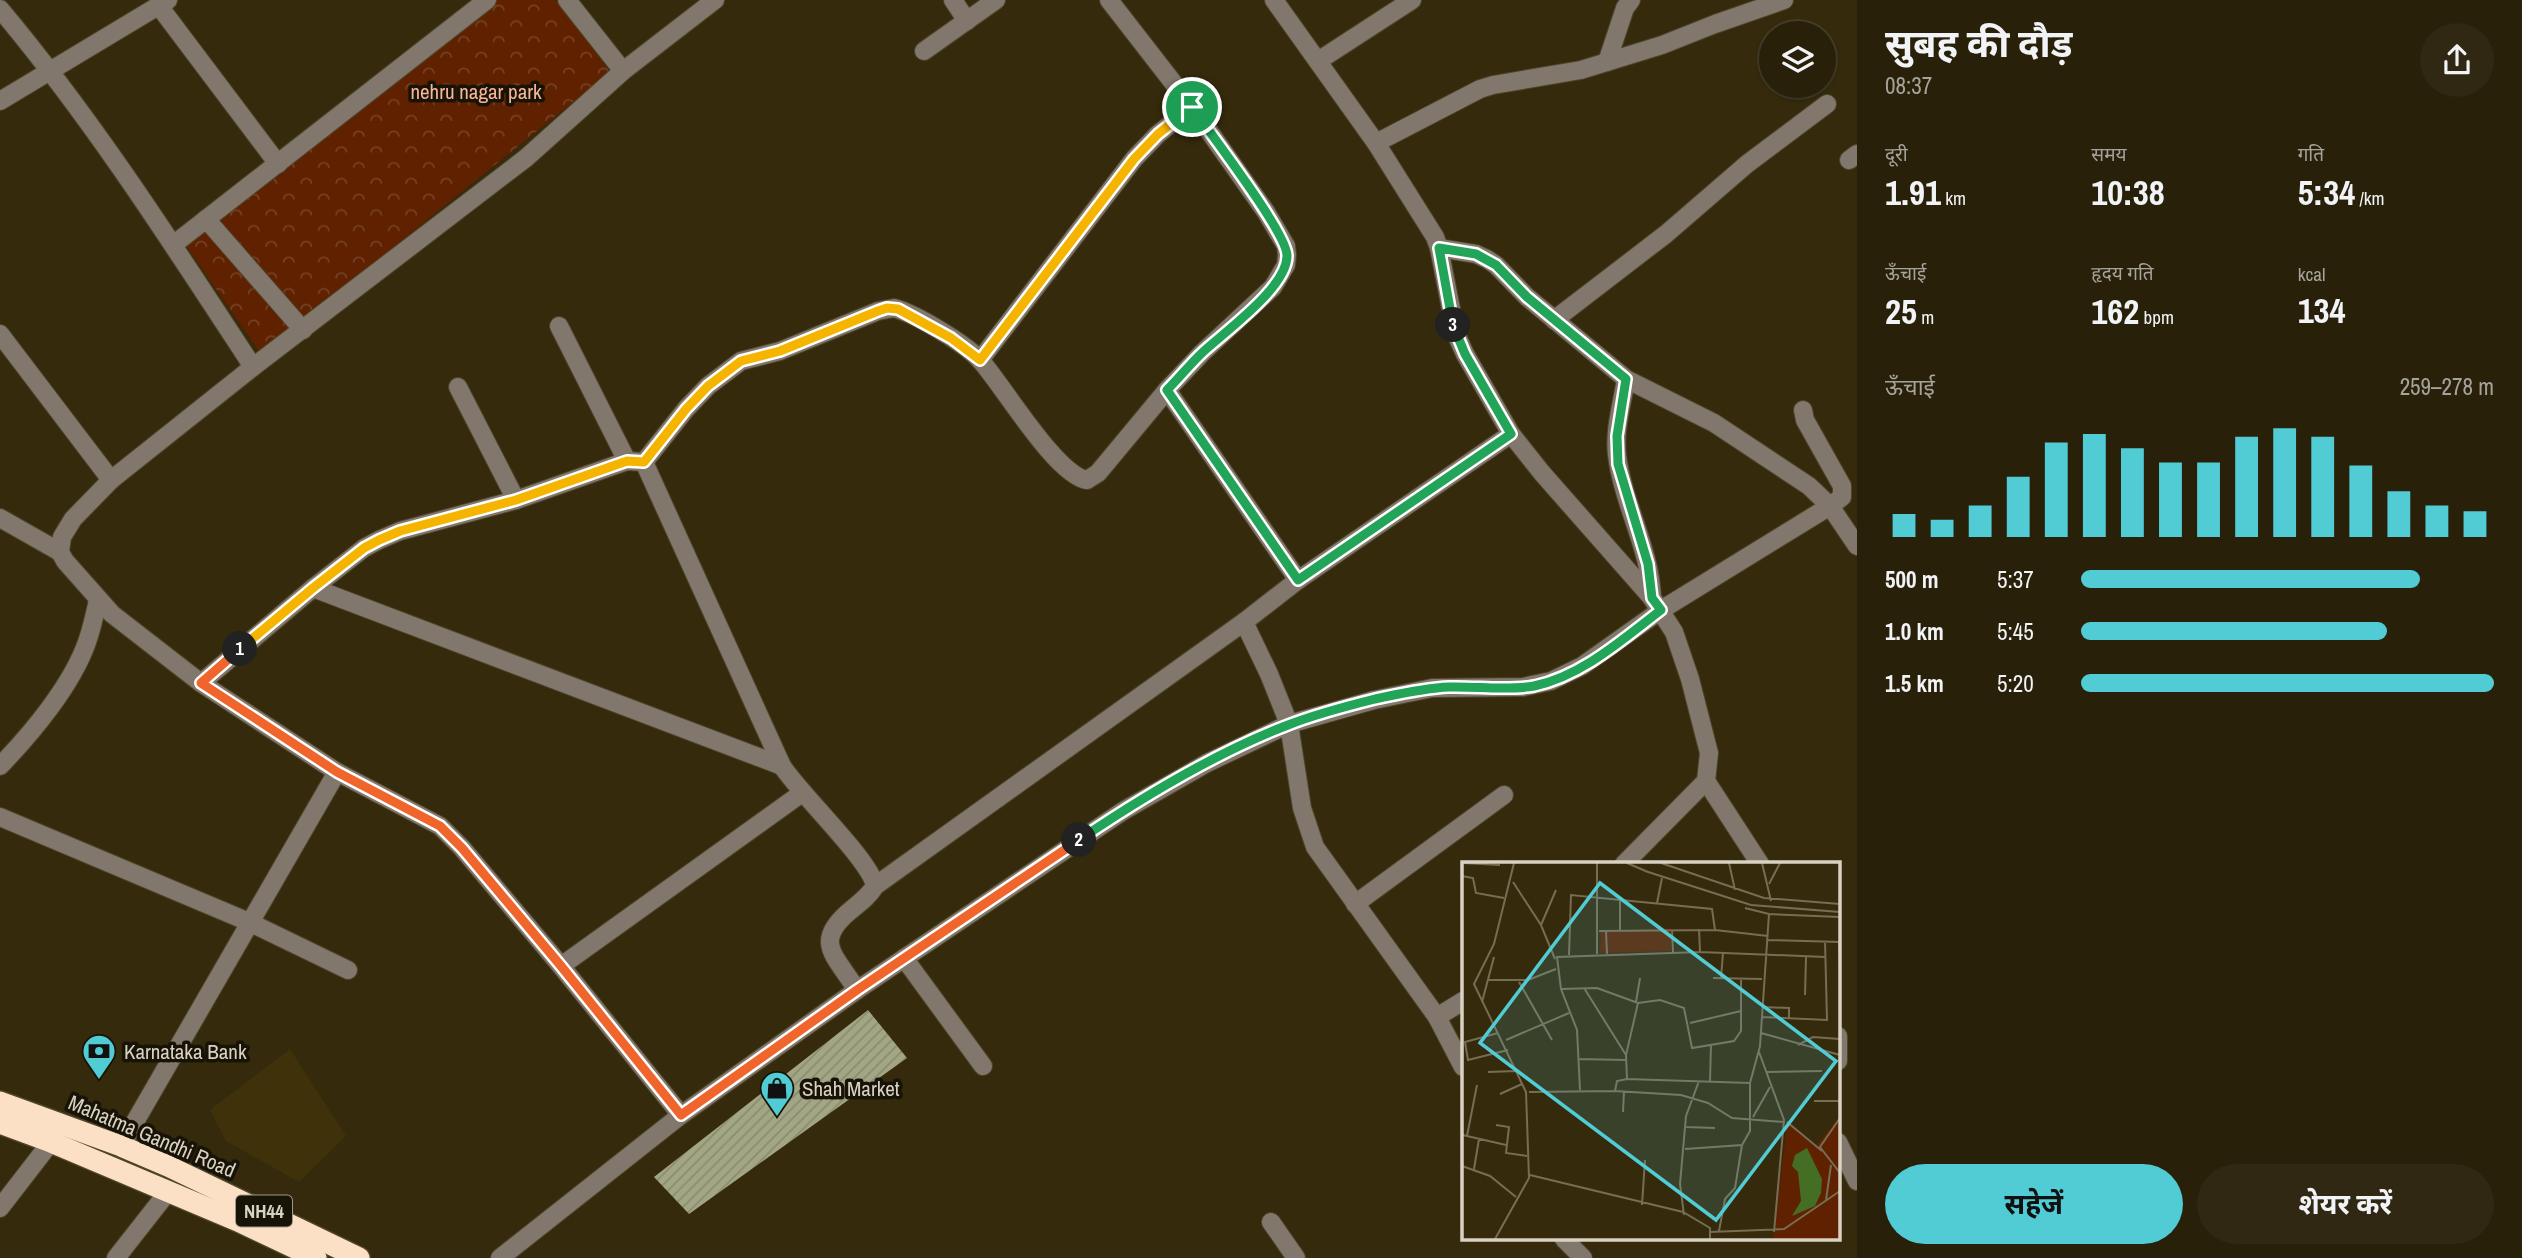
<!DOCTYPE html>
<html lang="hi">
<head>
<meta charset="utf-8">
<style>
	body { margin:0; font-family:"Archivo Narrow","Noto Sans Devanagari",sans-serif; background:#302812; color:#f1f3f6; height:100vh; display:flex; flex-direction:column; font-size:26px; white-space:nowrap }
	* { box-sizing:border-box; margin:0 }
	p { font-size:23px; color:#a5a39c }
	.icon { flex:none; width:38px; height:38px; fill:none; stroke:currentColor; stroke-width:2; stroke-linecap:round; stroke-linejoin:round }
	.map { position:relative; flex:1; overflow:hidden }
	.side { display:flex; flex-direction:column; background:#282009; width:665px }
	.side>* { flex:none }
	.tools { position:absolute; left:1759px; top:21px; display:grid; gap:14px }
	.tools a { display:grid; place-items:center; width:77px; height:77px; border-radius:50%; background:#282009; box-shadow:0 2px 5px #0004,0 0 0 2px #443e2a; font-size:35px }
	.pin { position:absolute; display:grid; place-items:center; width:60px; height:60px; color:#fff; margin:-30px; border:4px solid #fff; border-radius:50%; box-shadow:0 2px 7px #0007 }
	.km { position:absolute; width:35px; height:35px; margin:-18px; border-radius:50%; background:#222; color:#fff; font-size:19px; line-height:35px; text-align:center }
	.round { display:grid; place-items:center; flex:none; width:74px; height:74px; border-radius:37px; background:#302812 }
	.overview { display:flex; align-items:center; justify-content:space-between; height:119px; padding:0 28px }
	h1 { font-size:38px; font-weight:700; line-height:52px }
	.figures { display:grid; grid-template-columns:repeat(3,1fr); gap:10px; height:119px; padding:7px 28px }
	.figures div { display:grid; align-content:center }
	.figures b { font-size:35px; font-weight:700 }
	.figures small { font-size:19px; font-weight:400 }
	.figures p { font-size:19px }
	.chart { height:196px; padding:14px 28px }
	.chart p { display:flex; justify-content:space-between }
	.chart svg { width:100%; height:126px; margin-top:7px; stroke:#51ccd5; stroke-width:6 }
	.primary-button { display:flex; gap:14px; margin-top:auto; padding:14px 28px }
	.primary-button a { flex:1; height:80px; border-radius:42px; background:#51ccd5; color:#111; font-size:28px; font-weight:700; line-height:80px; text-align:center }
	.primary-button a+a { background:#302812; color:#f1f3f6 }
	ul { padding:0 28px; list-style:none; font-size:23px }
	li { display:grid; grid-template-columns:112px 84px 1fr; align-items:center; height:52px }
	li i { height:18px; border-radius:9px; background:#51ccd5 }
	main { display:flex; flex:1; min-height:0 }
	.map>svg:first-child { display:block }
	.built { fill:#3f310a }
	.park { fill:url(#park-crowns) }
	.building { fill:url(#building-hatch) }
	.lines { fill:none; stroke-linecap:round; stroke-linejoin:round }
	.minor-casing { stroke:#4f4529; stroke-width:20 }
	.highway-casing { stroke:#4f4529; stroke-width:24 }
	.minor { stroke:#82776c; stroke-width:18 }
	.highway { stroke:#fce0c5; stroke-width:21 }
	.split-1-casing { stroke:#fff; stroke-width:14 }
	.split-2-casing { stroke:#fff; stroke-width:14 }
	.split-3-casing { stroke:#fff; stroke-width:14 }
	.split-4-casing { stroke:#fff; stroke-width:14 }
	.split-1 { stroke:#f5b400; stroke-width:9 }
	.split-2 { stroke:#f0652b; stroke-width:9 }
	.split-3 { stroke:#22a559; stroke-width:9 }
	.split-4 { stroke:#22a559; stroke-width:9 }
	.labels { text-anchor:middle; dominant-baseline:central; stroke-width:7; stroke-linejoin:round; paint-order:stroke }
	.shield { fill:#181307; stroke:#9f998a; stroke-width:2 }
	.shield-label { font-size:19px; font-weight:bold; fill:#d9d2c2 }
	.park-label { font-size:21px; fill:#f7b59a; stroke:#181307 }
	.poi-label { font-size:21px; fill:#d9d2c2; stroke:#181307; text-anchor:start }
	.street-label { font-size:21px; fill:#d9d2c2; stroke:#181307 }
	.inset-road { fill:none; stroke:#776d55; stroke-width:2 }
	.view { fill:#51ccd5; fill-opacity:0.15; stroke:#51ccd5; stroke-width:3.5 }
	.inset-edge { fill:none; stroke:#d9d2c2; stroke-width:3.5 }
</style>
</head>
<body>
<main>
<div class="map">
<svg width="1857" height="1258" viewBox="0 0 1857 1258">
	<defs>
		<pattern id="park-crowns" width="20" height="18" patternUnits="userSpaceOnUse" patternTransform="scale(1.75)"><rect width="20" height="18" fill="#5f2100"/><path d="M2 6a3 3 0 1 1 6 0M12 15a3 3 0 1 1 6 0" fill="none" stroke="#754024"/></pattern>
		<pattern id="building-hatch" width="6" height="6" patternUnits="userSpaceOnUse" patternTransform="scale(1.75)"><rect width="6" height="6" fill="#a3a684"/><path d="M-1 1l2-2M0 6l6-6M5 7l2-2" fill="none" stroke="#8a8c72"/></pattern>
	</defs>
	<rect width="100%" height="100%" fill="#352a0c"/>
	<!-- built -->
	<polygon class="built" points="290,1049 346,1136 299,1182 226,1141 210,1110"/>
	<!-- park -->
	<polygon class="park" points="477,0 556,0 610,72 261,354 182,240"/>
	<!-- building -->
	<polygon class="building" points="868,1010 907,1058 689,1214 654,1177"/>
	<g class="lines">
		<defs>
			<g id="minor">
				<polyline points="567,0 623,71"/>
				<polyline points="953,0 967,21"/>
				<polyline points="1274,0 1376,143 1435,237 1439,248 1456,334 1465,354 1511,434 1542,473 1652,598 1674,632 1690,679 1709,753 1706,781 1624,864"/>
				<polyline points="159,6 278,164"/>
				<path d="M0 9C94 121 173 245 253 367"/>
				<polyline points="924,51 996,0"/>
				<polyline points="1318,61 1412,0"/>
				<polyline points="1607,62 1625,8 1631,0"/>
				<polyline points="0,101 168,0"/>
				<polyline points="1376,143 1480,89 1493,85 1581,70 1662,45 1715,24 1784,0"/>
				<polyline points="1849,160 1857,154"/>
				<polyline points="206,219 303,330"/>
				<polyline points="173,245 487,0"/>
				<polyline points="1439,248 1476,254 1487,259 1496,265 1527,297 1626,379 1714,423 1809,486 1830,506 1857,546"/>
				<polyline points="1554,320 1666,234 1747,164 1827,104"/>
				<polyline points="559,326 627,461"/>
				<polyline points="0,334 111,480"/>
				<polyline points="980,360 1134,159 1158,134 1192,107"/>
				<path d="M1626 379C1622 404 1614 430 1617 455 1623 504 1650 548 1652 598"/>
				<polyline points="458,387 516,500"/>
				<polyline points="1167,390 1298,580"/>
				<path d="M644 462 686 409 708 386 741 361 780 351 878 311 894 308C916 314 966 344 981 361 1004 387 1056 475 1087 480L1098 473 1167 390 1202 353 1273 287 1286 265 1287 255 1286 246 1266 212 1192 107 1109 0"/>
				<polyline points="0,518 60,552"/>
				<polyline points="313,588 782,766"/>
				<polyline points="1244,622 1269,674 1289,724 1302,808 1315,847 1437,1017 1463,1067"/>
				<path d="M201 683 313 588 364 548 379 540 400 531 516 500 627 461 644 462 782 766C800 794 871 861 875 886"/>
				<path d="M0 766C32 733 72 685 87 642 92 628 95 614 98 600"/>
				<polyline points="1706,781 1760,864"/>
				<polyline points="0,817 249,922 348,970"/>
				<polyline points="1355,904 1504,795"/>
				<polyline points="904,958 983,1066"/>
				<polyline points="561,966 802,793"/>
				<polyline points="857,990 1123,811 1207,763 1289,724 1374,700 1432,688 1523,687 1551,681 1582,666 1661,610 1830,506 1842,497 1842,486 1805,420 1803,410"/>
				<polyline points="1437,1017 1463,1001"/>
				<polyline points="1838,1036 1838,1061"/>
				<polyline points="681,1115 561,966 462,848 440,826 337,772 201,683 112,614 65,561 60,552 62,537 73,519 111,480 253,367 526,158 623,71 715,0"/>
				<polyline points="1838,1142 1857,1181"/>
				<polyline points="121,1146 337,772"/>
				<polyline points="0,1208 51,1142"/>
				<polyline points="1271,1222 1296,1258"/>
				<polyline points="1564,1239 1583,1258"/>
				<polyline points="116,1258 167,1193"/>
				<path d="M500 1258 681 1115 857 990C835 955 812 942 851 910 861 902 869 896 875 886L1244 622 1298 580 1511 434"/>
			</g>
			<g id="highway">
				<polyline points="0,1102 121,1146 168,1166 359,1258"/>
				<polyline points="0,1123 51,1142 238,1221 316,1258"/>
			</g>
		</defs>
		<!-- minor casing -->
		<use href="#minor" class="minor-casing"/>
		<!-- highway casing -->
		<use href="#highway" class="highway-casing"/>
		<!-- minor -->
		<use href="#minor" class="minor"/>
		<!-- highway -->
		<use href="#highway" class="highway"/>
	</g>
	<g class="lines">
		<defs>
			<polyline id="split-1" points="240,649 313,588 364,548 379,540 400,531 516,500 627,461 644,462 686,409 708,386 741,361 780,351 878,311 887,308 898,309 951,338 980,360 1134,159 1158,134 1192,107"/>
			<polyline id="split-2" points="240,649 201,683 337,772 440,826 462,848 561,966 681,1115 857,990 1079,840"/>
			<path id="split-3" d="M1079 840C1144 796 1215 753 1288 725 1316 714 1347 706 1375 699 1399 694 1424 688 1449 687 1477 686 1507 691 1534 686 1582 676 1623 639 1661 610L1652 598 1648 564 1618 464 1617 436 1626 379 1527 297 1496 265 1476 254 1439 248 1453 325"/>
			<path id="split-4" d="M1192 107C1209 132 1288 234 1287 256 1287 287 1227 330 1204 351 1191 363 1180 377 1167 390L1298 580 1511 434 1465 354 1453 325"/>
		</defs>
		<!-- split-1 casing -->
		<use href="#split-1" class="split-1-casing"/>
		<!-- split-2 casing -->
		<use href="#split-2" class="split-2-casing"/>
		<!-- split-3 casing -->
		<use href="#split-3" class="split-3-casing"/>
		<!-- split-4 casing -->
		<use href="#split-4" class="split-4-casing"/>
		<!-- split-1 -->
		<use href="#split-1" class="split-1"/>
		<!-- split-2 -->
		<use href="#split-2" class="split-2"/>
		<!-- split-3 -->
		<use href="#split-3" class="split-3"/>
		<!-- split-4 -->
		<use href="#split-4" class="split-4"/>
	</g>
	<!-- icons -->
	<defs>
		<symbol id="bank-pin" viewBox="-11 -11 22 30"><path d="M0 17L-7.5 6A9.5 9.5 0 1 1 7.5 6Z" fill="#51ccd5" stroke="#181307"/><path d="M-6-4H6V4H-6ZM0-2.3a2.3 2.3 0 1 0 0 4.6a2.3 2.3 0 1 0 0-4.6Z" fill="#111"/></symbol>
		<symbol id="shop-pin" viewBox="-11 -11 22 30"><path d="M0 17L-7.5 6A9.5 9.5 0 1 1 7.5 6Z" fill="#51ccd5" stroke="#181307"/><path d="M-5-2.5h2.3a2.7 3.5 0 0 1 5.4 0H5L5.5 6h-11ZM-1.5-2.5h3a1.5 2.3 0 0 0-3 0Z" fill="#111"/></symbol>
	</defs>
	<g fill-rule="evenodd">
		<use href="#bank-pin" x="80" y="1032" width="38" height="52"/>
		<use href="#shop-pin" x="758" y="1069" width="38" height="52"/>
	</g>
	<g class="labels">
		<!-- shield labels -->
		<rect class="shield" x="236" y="1195.5" width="56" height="31" rx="5"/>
		<g class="shield-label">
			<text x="264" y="1211">NH44</text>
		</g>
		<!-- park labels -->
		<g class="park-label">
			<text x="476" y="91">nehru nagar park</text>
		</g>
		<!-- poi labels -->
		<g class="poi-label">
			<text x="124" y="1051">Karnataka Bank</text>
			<text x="802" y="1088">Shah Market</text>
		</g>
		<!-- street labels -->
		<g class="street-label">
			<text transform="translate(152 1136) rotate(23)">Mahatma Gandhi Road</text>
		</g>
	</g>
	<!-- overview -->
	<g transform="translate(1462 862)">
		<rect width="378" height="378" fill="#352a0c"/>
		<path d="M209 66V89L138 91 139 69ZM378 254V377H311L325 264 329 262 354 284Z" fill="#5f2100"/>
		<path d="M345 286 360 317 359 331 353 344 330 354 339 339 336 310 330 304 333 293Z" fill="#446e24"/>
		<path class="inset-road" d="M0 1 38 3M135 1V92M165 1 186 10M199 1 302 36 378 42M267 1 273 28M300 1 309 39M183 9 289 43 378 50M0 14 11 16 14 31 42 36M51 20 79 63 93 97M307 22 318 1M158 37V69M195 41 200 16M283 46 307 52 378 55M79 63 94 28M237 67 238 90M210 68 211 90M137 69 253 68 306 74M144 69 145 92M305 78 378 80M377 80 378 103M107 93 109 33 250 47 253 68M251 116 300 117M259 116 261 91M26 118H66L94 107M57 120 90 178M122 126 164 193M99 127 135 126 176 141 164 193 165 217M343 133 344 95M20 140 32 95M174 140 178 116M176 141 198 138 222 146 230 186 272 179 279 169V117M300 145 327 146V157M300 155 365 158 363 79M228 161 279 149M36 171 3 180 6 198 46 188M299 171 378 193M44 178 107 151M336 183 351 175 378 177M297 190 322 258 312 370M117 197 164 198M26 210 54 209M305 210 360 209M248 219 249 182M118 228 115 168 99 127 95 95 238 90 363 95M153 229 219 233 246 241 270 256 322 260M67 230 153 229 155 219 165 217 288 221M38 232 60 222M352 239H378M161 250 162 229M291 255 308 225M378 256 358 285 378 311M325 260 360 289M34 263 47 265 44 291 65 294M224 265 253 266M0 273 5 274 15 223M5 274 44 283M223 287 280 283 288 269V221L298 184 307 52M0 304 28 314 54 335M12 307 17 277M68 313 221 350 248 366V377M364 338 369 303M180 343 183 298M222 353 218 322 224 254 237 219M257 369 263 337 273 326 280 283M248 370 322 367 378 329M33 377 67 316 64 230 12 122 32 82 52 1"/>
		<path class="view" d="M138 21 374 199 254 358 18 181Z"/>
		<rect width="378" height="378" class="inset-edge"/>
	</g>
</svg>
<div class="tools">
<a><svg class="icon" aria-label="layers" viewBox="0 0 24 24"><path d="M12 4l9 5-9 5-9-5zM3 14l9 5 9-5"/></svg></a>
</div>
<div class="pin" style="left:1192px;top:107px;background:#1e9e55"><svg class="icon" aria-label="arrive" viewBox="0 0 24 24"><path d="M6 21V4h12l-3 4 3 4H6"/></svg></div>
<b class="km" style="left:240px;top:649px">1</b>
<b class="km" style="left:1079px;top:840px">2</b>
<b class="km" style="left:1453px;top:325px">3</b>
</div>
<section class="side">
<div class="overview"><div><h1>सुबह की दौड़</h1><p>08:37</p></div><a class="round"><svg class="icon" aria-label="share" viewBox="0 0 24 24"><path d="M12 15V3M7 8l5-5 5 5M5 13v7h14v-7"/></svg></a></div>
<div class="figures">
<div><p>दूरी</p><b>1.91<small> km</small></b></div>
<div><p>समय</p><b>10:38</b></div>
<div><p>गति</p><b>5:34<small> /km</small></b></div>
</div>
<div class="figures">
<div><p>ऊँचाई</p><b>25<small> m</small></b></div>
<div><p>हृदय गति</p><b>162<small> bpm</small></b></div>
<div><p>kcal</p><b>134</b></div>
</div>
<div class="chart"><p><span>ऊँचाई</span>259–278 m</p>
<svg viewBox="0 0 160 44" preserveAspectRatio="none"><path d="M5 44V36M15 44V38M25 44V33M35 44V23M45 44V11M55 44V8M65 44V13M75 44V18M85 44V18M95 44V9M105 44V6M115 44V9M125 44V19M135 44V28M145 44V33M155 44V35"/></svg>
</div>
<ul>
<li><b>500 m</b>5:37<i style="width:82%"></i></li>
<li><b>1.0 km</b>5:45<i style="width:74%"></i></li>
<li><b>1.5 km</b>5:20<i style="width:100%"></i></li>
</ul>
<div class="primary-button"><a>सहेजें</a><a>शेयर करें</a></div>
</section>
</main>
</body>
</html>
